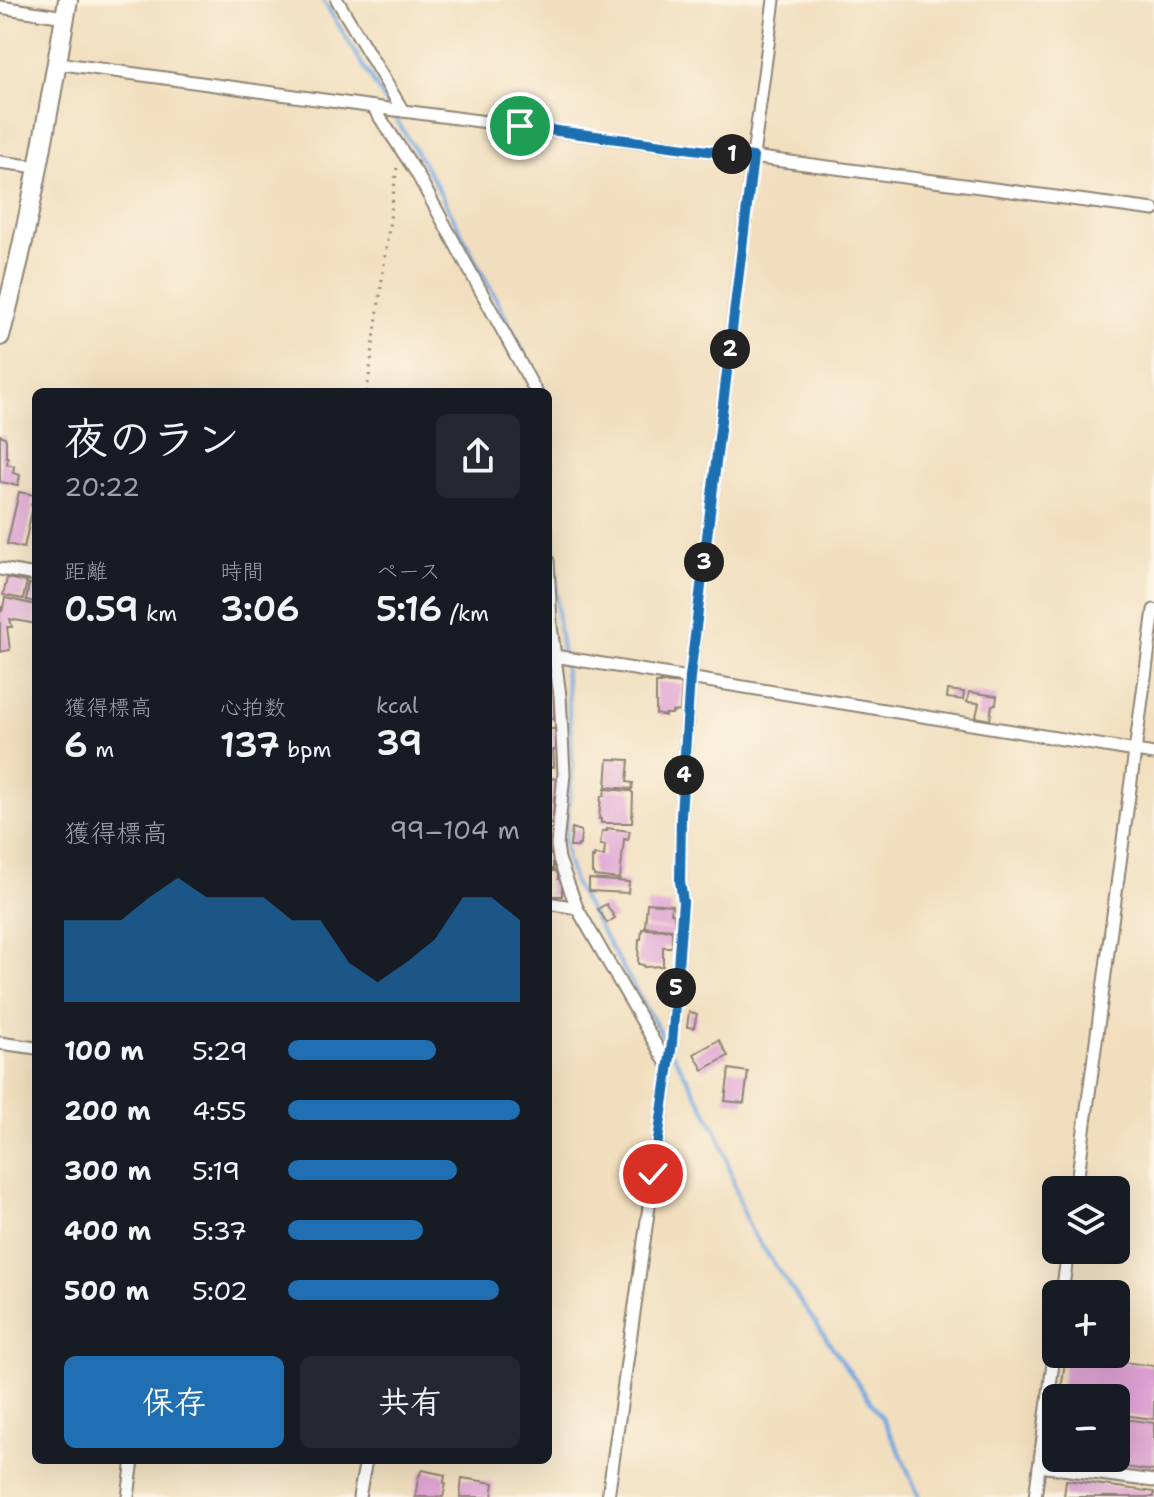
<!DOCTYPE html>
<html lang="ja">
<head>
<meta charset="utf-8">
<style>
	body { margin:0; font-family:"Shantell Sans","Klee One",sans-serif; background:#242831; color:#f1f3f6; height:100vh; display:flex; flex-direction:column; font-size:30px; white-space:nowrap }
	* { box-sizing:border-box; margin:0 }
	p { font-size:26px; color:#9ea1a6 }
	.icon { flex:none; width:44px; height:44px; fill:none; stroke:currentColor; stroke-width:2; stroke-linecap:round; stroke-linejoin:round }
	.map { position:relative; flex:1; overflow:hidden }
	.details { position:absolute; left:32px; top:388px; width:520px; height:1076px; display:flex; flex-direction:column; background:#171b24; border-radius:12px; box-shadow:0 8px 32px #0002 }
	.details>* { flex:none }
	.tools { position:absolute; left:1042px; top:1176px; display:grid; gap:16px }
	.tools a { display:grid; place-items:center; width:88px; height:88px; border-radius:12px; background:#171b24; box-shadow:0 8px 32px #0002; font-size:40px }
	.pin { position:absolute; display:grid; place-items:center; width:68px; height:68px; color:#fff; margin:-34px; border:4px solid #fff; border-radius:50%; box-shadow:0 2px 8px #0007 }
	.km { position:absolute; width:40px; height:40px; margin:-20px; border-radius:50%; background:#222; color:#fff; font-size:22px; line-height:40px; text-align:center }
	.round { display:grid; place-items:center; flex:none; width:84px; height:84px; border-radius:12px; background:#242831 }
	.overview { display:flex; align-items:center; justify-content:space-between; height:136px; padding:0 32px }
	h1 { font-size:44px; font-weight:600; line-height:60px }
	.figures { display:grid; grid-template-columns:repeat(3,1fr); gap:12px; height:136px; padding:8px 32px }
	.figures div { display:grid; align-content:center }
	.figures b { font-size:34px; font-weight:600 }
	.figures small { font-size:22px; font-weight:400 }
	.figures p { font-size:22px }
	.chart { height:224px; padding:16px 32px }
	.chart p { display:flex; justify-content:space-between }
	.chart svg { width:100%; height:144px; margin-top:8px; fill:#1f6fb2; opacity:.7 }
	.action { display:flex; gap:16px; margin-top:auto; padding:16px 32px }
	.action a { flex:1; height:92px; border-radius:12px; background:#1f6fb2; color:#fff; font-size:32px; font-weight:600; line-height:92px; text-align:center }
	.action a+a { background:#242831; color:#f1f3f6 }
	ul { padding:0 32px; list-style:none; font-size:26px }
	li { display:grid; grid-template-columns:128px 96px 1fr; align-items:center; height:60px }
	li i { height:20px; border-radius:10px; background:#1f6fb2 }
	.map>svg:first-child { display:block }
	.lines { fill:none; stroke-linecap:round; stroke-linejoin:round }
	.stream { stroke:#73a7e0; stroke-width:4 }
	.building { fill:#de9fd3 }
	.minor-casing { stroke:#8e8474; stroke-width:15 }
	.primary-casing { stroke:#8e8474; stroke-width:22 }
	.path { stroke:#8e8474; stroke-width:3; stroke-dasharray:2 6; stroke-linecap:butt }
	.minor { stroke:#fff; stroke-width:11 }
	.primary { stroke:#fff; stroke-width:18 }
	.route-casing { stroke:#fff; stroke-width:16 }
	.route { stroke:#1f6fb2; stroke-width:10 }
</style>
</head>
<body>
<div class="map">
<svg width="1154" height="1497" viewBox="0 0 1154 1497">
	<rect width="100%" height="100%" fill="#fcf5e5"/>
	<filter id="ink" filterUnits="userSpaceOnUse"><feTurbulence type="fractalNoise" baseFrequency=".0125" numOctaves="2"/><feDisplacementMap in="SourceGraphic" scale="16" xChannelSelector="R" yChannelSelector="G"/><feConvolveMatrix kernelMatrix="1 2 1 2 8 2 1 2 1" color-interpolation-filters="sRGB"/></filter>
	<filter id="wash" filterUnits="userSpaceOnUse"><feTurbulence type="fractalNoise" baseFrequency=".006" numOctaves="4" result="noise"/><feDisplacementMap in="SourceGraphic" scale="32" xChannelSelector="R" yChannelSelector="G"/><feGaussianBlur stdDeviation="1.8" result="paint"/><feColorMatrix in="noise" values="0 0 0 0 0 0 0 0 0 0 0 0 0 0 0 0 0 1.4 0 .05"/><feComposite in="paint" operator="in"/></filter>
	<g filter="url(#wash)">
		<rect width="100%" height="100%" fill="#f1debe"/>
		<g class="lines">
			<!-- stream -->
			<g class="stream">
				<polyline points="323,0 388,106"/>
				<polyline points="393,114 433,179 545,392"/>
				<polyline points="548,408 558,620 568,693 573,767 565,840 567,859 575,885 669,1047"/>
				<path d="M673 1054C689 1082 706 1108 719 1137 731 1168 737 1202 752 1232L882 1418 900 1452 919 1497"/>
			</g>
		</g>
		<g id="blocks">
			<!-- building -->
			<g class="building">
				<polygon points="0,435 5,437 6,440 6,457 8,457 7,464 14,466 13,473 20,475 18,485 0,482"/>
				<polygon points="19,492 34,495 31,505 33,506 24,548 7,544"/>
				<polygon points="7,578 27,582 23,599 3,595"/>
				<polygon points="29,584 36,585 36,602 26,600"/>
				<polygon points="5,598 36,605 36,624 10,619 12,627 7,627 10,650 0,652 0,607 2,607 2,612"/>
				<polygon points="550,673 554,673 556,705 554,719 548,719 548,679 550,679"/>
				<polygon points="660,682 682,684 680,711 672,712 672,714 665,714 665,716 656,714 656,683 660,683"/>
				<polygon points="948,690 964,692 963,700 947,698"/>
				<polygon points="969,692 997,696 996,704 992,705 990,720 976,717 979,703 967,702"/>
				<polygon points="548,729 555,729 556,736 557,750 553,750 554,767 548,767"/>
				<polygon points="608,759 629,760 627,782 633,783 632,789 606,787"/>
				<polygon points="548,778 558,779 557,797 554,796 553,824 548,824"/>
				<polygon points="605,789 631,791 633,793 632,823 601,823 601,819 599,819 601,796 604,796"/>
				<polygon points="572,828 581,831 580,845 578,845 578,847 570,847"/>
				<polygon points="607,828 630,831 628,840 624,839 620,879 594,876 594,874 592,873 592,857 594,858 594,855 604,856 605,845 600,845 602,831 607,831"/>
				<polygon points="548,829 552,829 551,853 548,853"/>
				<rect x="548" y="855" width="5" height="14"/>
				<polygon points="548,871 558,871 558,879 561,879 562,883 562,896 549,896"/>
				<polygon points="589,879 629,882 628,893 589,891"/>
				<polygon points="647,903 672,905 671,913 674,914 674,929 645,927"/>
				<polygon points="606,904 615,918 607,923 598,909"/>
				<polygon points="642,929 672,930 672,947 663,947 663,966 644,967 644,965 638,964 639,939 641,939"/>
				<polygon points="689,1012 697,1014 694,1028 687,1027"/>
				<polygon points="719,1040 728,1056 703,1070 694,1054"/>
				<polygon points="729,1069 748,1072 744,1103 725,1101"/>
				<polygon points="1066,1354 1154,1366 1154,1419 1116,1414 1116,1398 1060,1398"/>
				<polygon points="1116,1418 1154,1423 1154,1471 1074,1460 1074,1458 1116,1458"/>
				<polygon points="422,1470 445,1475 444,1483 446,1484 443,1497 415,1497 418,1478"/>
				<polygon points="462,1478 494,1483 492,1497 460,1497"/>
				<polygon points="1066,1480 1154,1492 1154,1497 1064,1497"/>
			</g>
		</g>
	</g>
	<g filter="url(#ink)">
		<use href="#blocks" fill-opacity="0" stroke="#8e8474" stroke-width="2"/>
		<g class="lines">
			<defs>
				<g id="minor">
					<polyline points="337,0 403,111 1154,210"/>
					<polyline points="0,7 65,17"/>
					<polyline points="56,63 403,111"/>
					<polyline points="373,107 416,172 536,392"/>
					<polyline points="0,162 37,167"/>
					<polyline points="548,561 551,626 560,696 564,774 557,845 559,859 577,908"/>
					<polyline points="0,569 36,575"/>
					<polyline points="548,655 1154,754"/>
					<polyline points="548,903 577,908 668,1066"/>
					<polyline points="0,1043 36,1048"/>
					<polyline points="1076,1190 1154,610"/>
					<polyline points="1062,1294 1068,1250"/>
					<polyline points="1039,1466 1154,1481"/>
					<polyline points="128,1497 133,1460"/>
					<polyline points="359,1497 366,1460"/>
					<polyline points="608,1497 672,1043 683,902 680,881 681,815 690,677 752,163 774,0"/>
					<polyline points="1035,1497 1056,1341"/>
				</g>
				<path id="primary" d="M0 336C30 226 48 112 68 0"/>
			</defs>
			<!-- minor casing -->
			<use href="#minor" class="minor-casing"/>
			<!-- primary casing -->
			<use href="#primary" class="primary-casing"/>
			<!-- path -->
			<polyline class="path" points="367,392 397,167"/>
			<!-- minor -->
			<use href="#minor" class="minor"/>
			<!-- primary -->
			<use href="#primary" class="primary"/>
		</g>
	</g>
	<g class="lines" filter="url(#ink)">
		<defs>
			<polyline id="route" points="520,126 753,157 690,677 681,815 680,881 683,902 672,1043 653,1174"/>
		</defs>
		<!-- route casing -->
		<use href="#route" class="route-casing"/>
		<!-- route -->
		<use href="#route" class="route"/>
	</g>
</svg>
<div class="tools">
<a><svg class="icon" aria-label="layers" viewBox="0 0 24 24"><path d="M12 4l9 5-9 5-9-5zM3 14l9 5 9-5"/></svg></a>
<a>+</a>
<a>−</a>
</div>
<div class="pin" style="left:520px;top:126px;background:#1e9e55"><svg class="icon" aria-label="arrive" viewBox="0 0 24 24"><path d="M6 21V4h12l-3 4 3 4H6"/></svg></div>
<div class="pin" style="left:653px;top:1174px;background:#d93025"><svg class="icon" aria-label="check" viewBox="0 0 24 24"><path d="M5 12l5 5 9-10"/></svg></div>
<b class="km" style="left:732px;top:154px">1</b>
<b class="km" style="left:730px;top:349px">2</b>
<b class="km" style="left:704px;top:562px">3</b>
<b class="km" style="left:684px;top:775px">4</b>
<b class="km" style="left:676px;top:988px">5</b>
<section class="details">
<div class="overview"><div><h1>夜のラン</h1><p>20:22</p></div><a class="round"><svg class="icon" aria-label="share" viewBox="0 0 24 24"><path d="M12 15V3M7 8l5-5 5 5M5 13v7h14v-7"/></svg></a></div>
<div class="figures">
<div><p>距離</p><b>0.59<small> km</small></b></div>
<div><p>時間</p><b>3:06</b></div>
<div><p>ペース</p><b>5:16<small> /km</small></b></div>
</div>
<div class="figures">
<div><p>獲得標高</p><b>6<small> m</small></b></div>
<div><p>心拍数</p><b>137<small> bpm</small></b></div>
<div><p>kcal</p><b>39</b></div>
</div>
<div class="chart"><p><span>獲得標高</span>99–104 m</p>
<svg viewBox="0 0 160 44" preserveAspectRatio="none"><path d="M0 44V19L10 19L20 19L30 12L40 6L50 12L60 12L70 12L80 19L90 19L100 32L110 38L120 32L130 25L140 12L150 12L160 19V44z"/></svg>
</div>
<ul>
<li><b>100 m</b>5:29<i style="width:64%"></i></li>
<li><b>200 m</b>4:55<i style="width:100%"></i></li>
<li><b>300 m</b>5:19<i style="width:73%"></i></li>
<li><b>400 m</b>5:37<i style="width:58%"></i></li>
<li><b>500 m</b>5:02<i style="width:91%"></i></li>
</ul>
<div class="action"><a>保存</a><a>共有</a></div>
</section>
</div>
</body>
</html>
